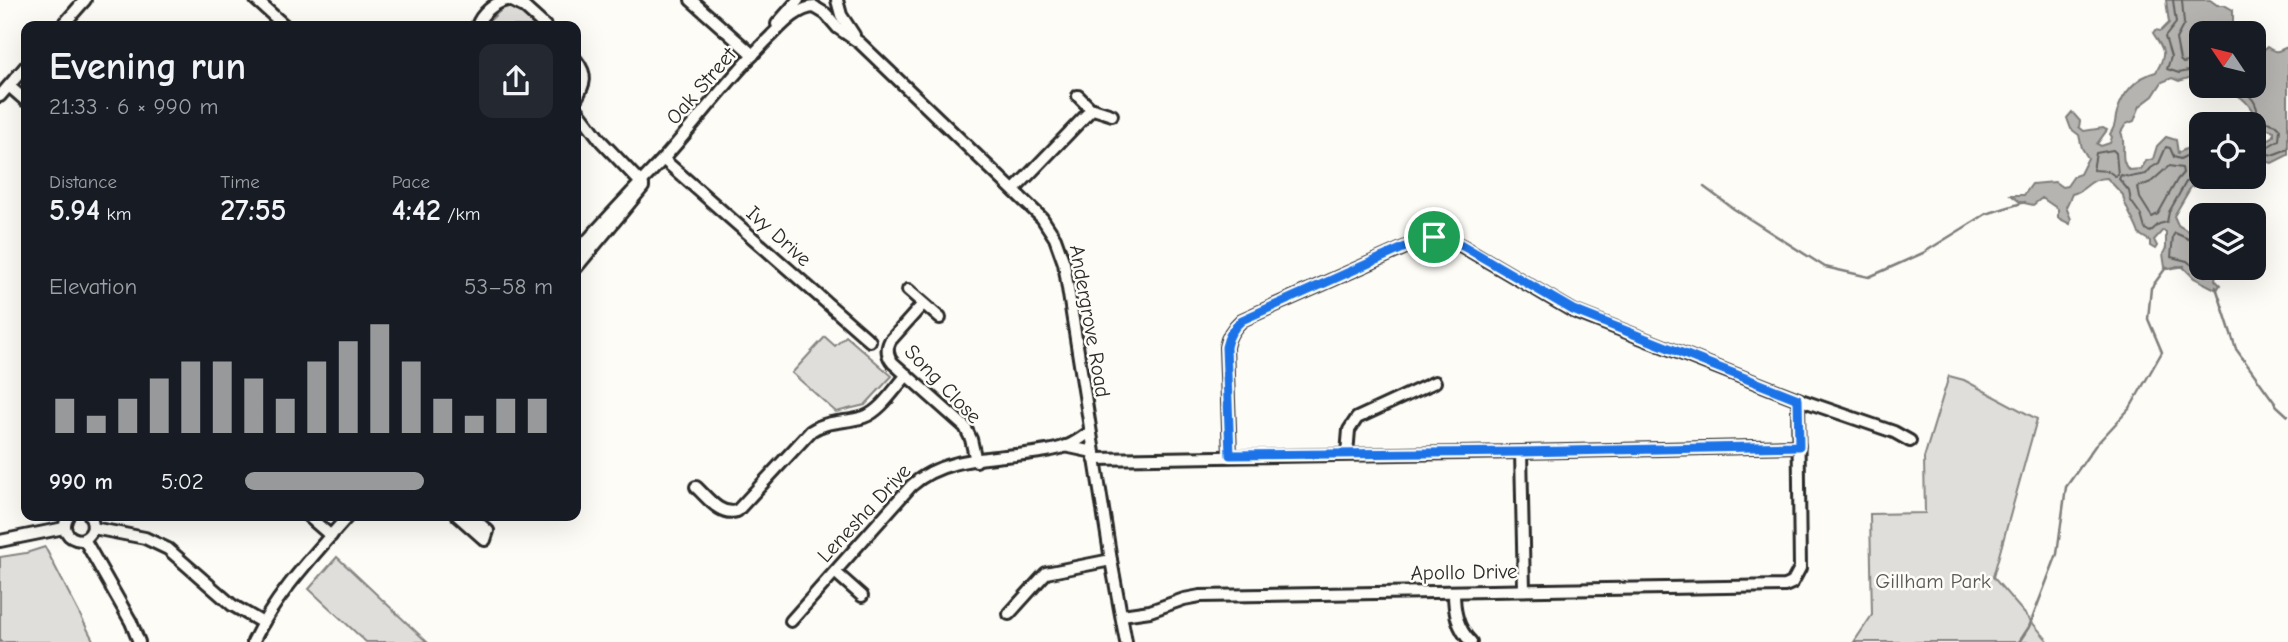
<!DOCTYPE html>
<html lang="en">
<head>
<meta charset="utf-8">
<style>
	body { margin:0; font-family:"Comic Neue",sans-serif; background:#242831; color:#f1f3f6; height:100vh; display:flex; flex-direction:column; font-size:26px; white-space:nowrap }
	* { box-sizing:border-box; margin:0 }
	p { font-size:23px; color:#9ea1a6 }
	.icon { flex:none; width:38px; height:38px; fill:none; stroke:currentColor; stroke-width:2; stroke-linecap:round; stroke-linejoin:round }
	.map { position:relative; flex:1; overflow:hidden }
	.drawer { position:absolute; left:21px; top:21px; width:560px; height:500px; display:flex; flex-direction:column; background:#171b24; border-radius:14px; box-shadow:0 7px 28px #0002 }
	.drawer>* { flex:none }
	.needle { width:46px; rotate:305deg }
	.fabs { position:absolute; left:2189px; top:21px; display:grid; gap:14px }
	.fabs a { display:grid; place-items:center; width:77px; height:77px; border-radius:14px; background:#171b24; box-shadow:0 7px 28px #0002; font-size:35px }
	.pin { position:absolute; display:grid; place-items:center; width:60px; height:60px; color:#fff; margin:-30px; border:4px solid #fff; border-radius:50%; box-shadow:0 2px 7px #0007 }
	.round { display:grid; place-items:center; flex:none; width:74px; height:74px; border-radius:14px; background:#242831 }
	.overview { display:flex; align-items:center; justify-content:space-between; height:119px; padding:0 28px }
	h1 { font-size:38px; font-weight:700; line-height:52px }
	.stats { display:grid; grid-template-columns:repeat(3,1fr); gap:10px; height:119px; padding:7px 28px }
	.stats div { display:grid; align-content:center }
	.stats b { font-size:30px; font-weight:700 }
	.stats small { font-size:19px; font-weight:400 }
	.stats p { font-size:19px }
	.chart { height:196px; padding:14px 28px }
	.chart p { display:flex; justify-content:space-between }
	.chart svg { width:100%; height:126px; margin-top:7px; stroke:#98999b; stroke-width:6 }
	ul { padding:0 28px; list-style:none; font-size:23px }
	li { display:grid; grid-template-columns:112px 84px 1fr; align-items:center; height:52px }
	li i { height:18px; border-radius:9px; background:#98999b }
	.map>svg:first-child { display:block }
	.green { fill:#dfdeda; stroke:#858482; stroke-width:2 }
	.water { fill:#b5b4b1; stroke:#7e7d7b; stroke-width:2 }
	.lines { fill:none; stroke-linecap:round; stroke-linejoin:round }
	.shore { stroke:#626261; stroke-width:2 }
	.stream { stroke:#7e7d7b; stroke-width:2.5 }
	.minor-casing { stroke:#2b2b2b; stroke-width:16 }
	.minor { stroke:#fdfcf7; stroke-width:10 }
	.route-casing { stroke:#fff; stroke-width:14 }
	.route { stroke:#1a73e8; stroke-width:9 }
	.labels { text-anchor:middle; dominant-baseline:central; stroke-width:5; stroke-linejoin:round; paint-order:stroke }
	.street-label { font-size:21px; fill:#2b2b2b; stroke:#fdfcf7 }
	.park-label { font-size:21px; fill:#585857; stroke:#fdfcf7 }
</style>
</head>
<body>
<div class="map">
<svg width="2288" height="642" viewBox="0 0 2288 642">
	<rect width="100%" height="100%" fill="#fdfcf7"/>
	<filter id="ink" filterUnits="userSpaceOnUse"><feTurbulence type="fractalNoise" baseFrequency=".0143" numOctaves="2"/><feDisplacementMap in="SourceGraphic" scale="14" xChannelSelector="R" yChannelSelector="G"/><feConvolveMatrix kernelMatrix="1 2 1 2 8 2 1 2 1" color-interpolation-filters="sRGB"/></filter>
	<g filter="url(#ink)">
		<!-- green -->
		<g class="green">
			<polygon points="508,5 522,12 538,26 483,26 485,21 488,22 500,11 500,7"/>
			<polygon points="846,336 892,376 865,405 836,412 792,373 825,337 835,346"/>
			<polygon points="1949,376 1964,380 2037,419 1993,577 2049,642 1854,642 1872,615 1870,514 1925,513 1924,458"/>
			<polygon points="45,547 94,642 0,642 0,557 26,553"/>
			<polygon points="337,557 427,642 366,642 309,589"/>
		</g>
		<!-- water -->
		<path class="water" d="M2166 0H2210L2217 5H2224L2233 10V33H2202V86H2254V54H2259L2267 47C2279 55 2277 50 2288 47V155L2272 163 2262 160 2257 155 2263 136 2269 139 2274 136V131L2262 127 2254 135V124H2249V115L2252 110C2237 88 2231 96 2211 91 2203 89 2197 82 2192 77L2179 81 2172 78 2162 82 2153 96 2140 106 2134 121 2126 124 2121 132C2127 145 2118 159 2129 170L2141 169 2146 161 2153 159 2157 146 2166 137 2176 140 2178 153 2188 148 2193 137 2201 139 2202 177H2237L2191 187 2174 216 2178 225 2201 239 2202 268H2217L2215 280 2220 285 2217 290 2194 278 2183 267 2177 266 2169 269 2165 267 2163 254 2166 248V232L2163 230 2154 240 2157 246 2155 249 2150 246V241L2139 234C2135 220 2124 208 2123 195L2107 178C2088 178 2087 191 2072 194L2066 207 2071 219 2070 224 2058 218V209L2042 198 2033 205 2020 202 2011 195H2024L2032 184 2055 182 2062 187 2067 186 2074 176 2080 174 2088 158 2082 148 2079 135 2071 129 2067 118 2072 112 2080 121 2079 127 2084 131 2103 128 2107 130 2097 144 2101 146 2110 143 2112 137 2110 134C2117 124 2114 122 2117 112 2123 93 2136 77 2156 72 2167 54 2165 51 2153 33L2155 30 2161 31 2169 23Z"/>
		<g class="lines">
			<!-- shore -->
			<g class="shore">
				<polyline points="2173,0 2176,23 2165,37 2171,57 2167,69 2179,73 2193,70 2202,77"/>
				<polyline points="2182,0 2184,24 2176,39 2180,60 2183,63 2193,61 2202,65"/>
				<path d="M2236 86C2251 96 2258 101 2258 119L2276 125 2280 129 2279 140 2267 147 2266 153 2272 155 2288 149"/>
				<polyline points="2202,144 2197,145 2192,153 2180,159 2174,157 2170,148 2166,147 2159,163 2151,168 2146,174 2130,177 2121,175 2119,179 2129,191 2131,201 2141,215 2145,229 2150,232 2159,224 2167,222 2169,212 2186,182 2206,177"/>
				<polygon points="2113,150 2116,153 2118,175 2115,176 2108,171 2093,170 2096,153"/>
				<polygon points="2169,166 2182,168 2183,173 2177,180 2158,214 2152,217 2140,198 2138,187 2151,182"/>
				<polyline points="2202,245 2175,233 2173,236 2171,257 2187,261 2205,276 2209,274 2210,268"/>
			</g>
			<!-- stream -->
			<g class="stream">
				<polyline points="2254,147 2260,143 2265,124"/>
				<polyline points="1704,187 1734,209 1825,267 1869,277 1923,253 1986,214 2025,202"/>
				<polyline points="2216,287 2236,349 2277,406 2288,416"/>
				<polyline points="2019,642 2029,627 2057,554 2066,487 2095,446 2130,408 2162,352 2148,319 2151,288 2165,269 2184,266"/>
			</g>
			<defs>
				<g id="minor">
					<polyline points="256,0 285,26"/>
					<polyline points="510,0 524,7 545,26"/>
					<polyline points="691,0 753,55"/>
					<polyline points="837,0 841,15 854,35"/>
					<polyline points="816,8 826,14 838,28 860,43 1042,218 1055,238 1064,263 1111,560 1126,642"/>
					<polyline points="777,24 798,0"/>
					<polyline points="62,26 85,0"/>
					<path d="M477 26C481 14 495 2 507 0"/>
					<path d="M576 60C588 75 585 84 576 99"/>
					<polyline points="9,86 26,101"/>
					<polyline points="0,96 26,66"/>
					<polyline points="1078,96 1090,108 1112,115"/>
					<polyline points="576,108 601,141 643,185"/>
					<polyline points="663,159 870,341"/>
					<polyline points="1014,190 1092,109"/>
					<path d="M576 253C604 221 634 190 664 158 700 118 732 74 771 36 782 25 798 7 815 7"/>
					<polyline points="576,268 643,187"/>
					<polyline points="908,290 940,318"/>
					<path d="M923 304 890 341C886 349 887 356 893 363L965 427 971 439 976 461"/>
					<polyline points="1065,446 1093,452"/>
					<polyline points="1521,452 1524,590"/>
					<polyline points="1347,454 1349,430 1357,418 1435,382"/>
					<path d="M1230 455 1226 347C1228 336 1233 328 1242 320L1424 239C1437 236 1445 238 1457 243L1573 311 1798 399 1894 432 1910 441"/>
					<polyline points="1094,459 1521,452 1799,446"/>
					<path d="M696 487C708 498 720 516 737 511L811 431C827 420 846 423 864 417 881 411 895 388 907 375"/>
					<path d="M68 516C61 528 67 539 81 540 92 536 96 527 90 516"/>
					<polyline points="308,516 331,536"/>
					<polyline points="458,516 485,540 488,531 471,516"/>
					<polyline points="93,528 145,538 168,549 232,605 263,623"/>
					<polyline points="84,539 131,622 139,642"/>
					<polyline points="0,541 64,528"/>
					<polyline points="835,572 862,596"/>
					<path d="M1454 592C1454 611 1457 628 1471 642"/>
					<polyline points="1009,614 1046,573 1111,560"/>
					<polyline points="1122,615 1150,611 1184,599 1200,596 1785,586 1792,583 1800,568 1798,399"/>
					<path d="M791 621 911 486C951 449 1018 462 1067 446 1075 443 1083 437 1090 432"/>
					<path d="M253 642C276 594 314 555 348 516"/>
				</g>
			</defs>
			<!-- minor casing -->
			<use href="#minor" class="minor-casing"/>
			<!-- minor -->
			<use href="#minor" class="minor"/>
		</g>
	</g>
	<g class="lines" filter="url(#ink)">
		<defs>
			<path id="route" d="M1434 237 1445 238 1458 243 1573 310 1798 399 1799 446 1521 452 1230 455 1226 347C1228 336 1233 328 1242 320L1412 244Z"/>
		</defs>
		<!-- route casing -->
		<use href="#route" class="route-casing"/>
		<!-- route -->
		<use href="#route" class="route"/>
	</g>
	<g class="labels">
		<!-- street labels -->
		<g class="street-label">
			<text transform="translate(701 86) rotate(-49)">Oak Street</text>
			<text transform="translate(779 236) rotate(42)">Ivy Drive</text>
			<text transform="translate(1090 321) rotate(80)">Andergrove Road</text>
			<text transform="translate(943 384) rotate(46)">Song Close</text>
			<text transform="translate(864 513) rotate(-47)">Lenesha Drive</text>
			<text transform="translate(1464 572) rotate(-1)">Apollo Drive</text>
		</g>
		<!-- park labels -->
		<g class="park-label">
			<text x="1933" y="581">Gillham Park</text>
		</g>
	</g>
</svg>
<div class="fabs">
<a><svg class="needle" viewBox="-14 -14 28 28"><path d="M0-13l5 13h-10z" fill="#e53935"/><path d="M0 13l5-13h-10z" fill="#9ea1a6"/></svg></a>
<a><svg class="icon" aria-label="locate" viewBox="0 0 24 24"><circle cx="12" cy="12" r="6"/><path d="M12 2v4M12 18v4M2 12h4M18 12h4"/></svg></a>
<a><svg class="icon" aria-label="layers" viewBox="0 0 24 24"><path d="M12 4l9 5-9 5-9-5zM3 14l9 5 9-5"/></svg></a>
</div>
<div class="pin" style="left:1434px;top:237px;background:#1e9e55"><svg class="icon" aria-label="arrive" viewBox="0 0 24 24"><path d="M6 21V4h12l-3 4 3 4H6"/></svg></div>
<section class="drawer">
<div class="overview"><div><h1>Evening run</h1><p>21:33 · 6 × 990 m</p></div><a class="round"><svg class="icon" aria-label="share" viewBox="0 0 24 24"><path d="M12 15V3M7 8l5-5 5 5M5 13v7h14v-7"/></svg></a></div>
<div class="stats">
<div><p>Distance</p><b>5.94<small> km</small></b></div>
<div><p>Time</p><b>27:55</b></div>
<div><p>Pace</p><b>4:42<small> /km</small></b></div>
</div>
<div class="chart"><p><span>Elevation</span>53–58 m</p>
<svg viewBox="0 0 160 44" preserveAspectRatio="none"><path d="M5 44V32M15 44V38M25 44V32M35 44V25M45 44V19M55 44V19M65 44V25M75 44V32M85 44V19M95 44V12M105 44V6M115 44V19M125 44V32M135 44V38M145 44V32M155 44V32"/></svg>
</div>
<ul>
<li><b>990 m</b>5:02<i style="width:58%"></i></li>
</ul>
</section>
</div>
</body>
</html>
